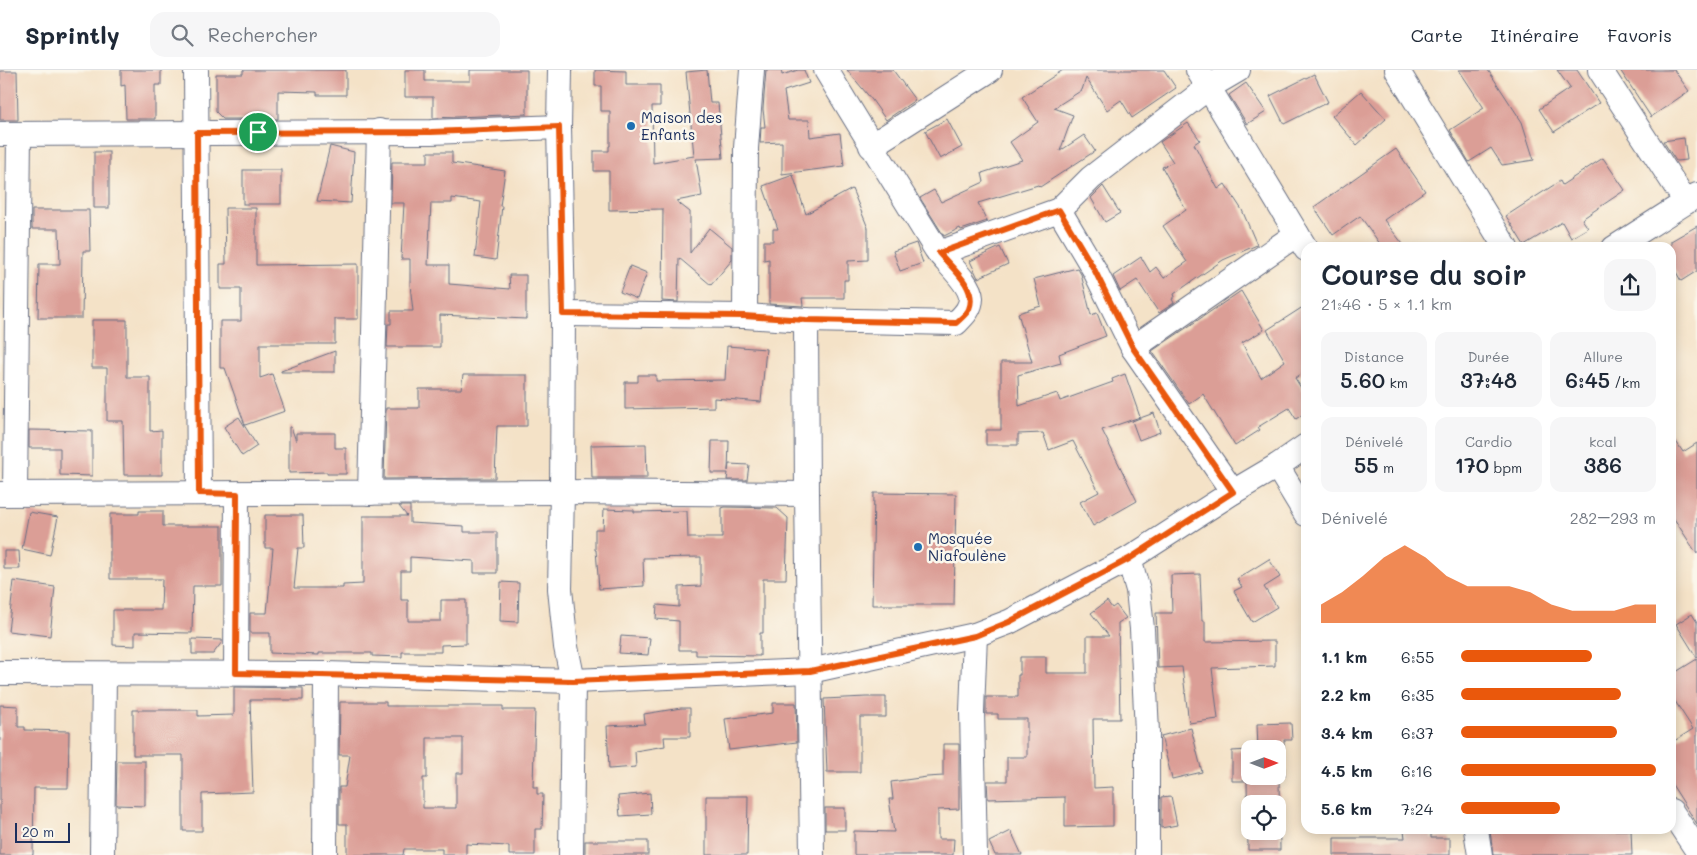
<!DOCTYPE html>
<html lang="fr">
<head>
<meta charset="utf-8">
<style>
	body { margin:0; font-family:Mali,sans-serif; background:#f6f6f7; color:#1f2937; height:100vh; display:flex; flex-direction:column; font-size:19px; white-space:nowrap }
	* { box-sizing:border-box; margin:0 }
	p { font-size:16px; color:#747a83 }
	.icon { flex:none; width:28px; height:28px; fill:none; stroke:currentColor; stroke-width:2; stroke-linecap:round; stroke-linejoin:round }
	.map { position:relative; flex:1; overflow:hidden }
	.side { position:absolute; left:1301px; top:172px; width:375px; height:592px; display:flex; flex-direction:column; background:#fff; border-radius:15px; box-shadow:0 2px 12px #0003 }
	.side>* { flex:none }
	.needle { width:32px; rotate:90deg }
	.controls { position:absolute; left:1241px; top:670px; display:grid; gap:10px }
	.controls a { display:grid; place-items:center; width:45px; height:45px; border-radius:10px; background:#fff; box-shadow:0 2px 12px #0003; font-size:25px }
	.scale { position:absolute; left:15px; bottom:12px; width:55px; box-sizing:border-box; padding-left:5px; border:2px solid #1b2f5e; border-top:0; font-size:14px; line-height:18px; white-space:nowrap; color:#1b2f5e; -webkit-text-stroke:4px #fbf7ec; paint-order:stroke }
	.pin { position:absolute; display:grid; place-items:center; width:42px; height:42px; color:#fff; margin:-21px; border:2px solid #fff; border-radius:50%; box-shadow:0 1px 5px #0007 }
	.round { display:grid; place-items:center; flex:none; width:52px; height:52px; border-radius:15px; background:#f6f6f7 }
	.summary { display:flex; align-items:center; justify-content:space-between; height:85px; padding:0 20px }
	h1 { font-size:28px; font-weight:600; line-height:38px }
	.metrics { display:grid; grid-template-columns:repeat(3,1fr); gap:8px; height:85px; padding:5px 20px }
	.metrics div { display:grid; align-content:center; border-radius:12px; background:#f6f6f7; text-align:center }
	.metrics b { font-size:21px; font-weight:600 }
	.metrics small { font-size:14px; font-weight:400 }
	.metrics p { font-size:14px }
	.chart { height:140px; padding:10px 20px }
	.chart p { display:flex; justify-content:space-between }
	.chart svg { width:100%; height:90px; margin-top:5px; fill:#ea580c; opacity:.7 }
	ul { padding:0 20px; list-style:none; font-size:16px }
	li { display:grid; grid-template-columns:80px 60px 1fr; align-items:center; height:38px }
	li i { height:12px; border-radius:6px; background:#ea580c }
	header { display:flex; align-items:center; gap:30px; box-sizing:border-box; height:70px; padding:0 25px; background:#fff; border-bottom:1px solid #e0e1e3 }
	header strong { font-size:24px }
	nav { display:flex; gap:28px; margin-inline-start:auto; font-size:18px }
	.search { width:350px; height:45px; background:#f6f6f7; display:flex; align-items:center; gap:12px; box-sizing:border-box; padding:0 18px; border-radius:15px; color:#747a83; font-size:19px }
	.map>svg:first-child { display:block }
	.building { fill:#db9e96; fill-rule:evenodd }
	.lines { fill:none; stroke-linecap:round; stroke-linejoin:round }
	.minor-casing { stroke:#676e83; stroke-width:26 }
	.minor { stroke:#fff; stroke-width:24 }
	.route-casing { stroke:#fff; stroke-width:10 }
	.route { stroke:#ea580c; stroke-width:6 }
	.poi-dot { fill:#1f6fb2; stroke:#fbf7ec; stroke-width:2 }
	.labels { text-anchor:middle; dominant-baseline:central; stroke-width:5; stroke-linejoin:round; paint-order:stroke }
	.poi-label { font-size:15px; fill:#1b2f5e; stroke:#fbf7ec; text-anchor:start }
</style>
</head>
<body>
<header>
<strong>Sprintly</strong>
<div class="search"><svg class="icon" aria-label="search" viewBox="0 0 24 24"><circle cx="10" cy="10" r="6"/><path d="M15 15l6 6"/></svg>Rechercher</div>
<nav><a>Carte</a><a>Itinéraire</a><a>Favoris</a></nav>
</header>
<div class="map">
<svg width="1697" height="785" viewBox="0 0 1697 785">
	<rect width="100%" height="100%" fill="#fbf7ec"/>
	<filter id="ink" filterUnits="userSpaceOnUse"><feTurbulence type="fractalNoise" baseFrequency=".02" numOctaves="2"/><feDisplacementMap in="SourceGraphic" scale="10" xChannelSelector="R" yChannelSelector="G"/><feConvolveMatrix kernelMatrix="1 2 1 2 8 2 1 2 1" color-interpolation-filters="sRGB"/></filter>
	<filter id="wash" filterUnits="userSpaceOnUse"><feTurbulence type="fractalNoise" baseFrequency=".0096" numOctaves="4" result="noise"/><feDisplacementMap in="SourceGraphic" scale="20" xChannelSelector="R" yChannelSelector="G"/><feGaussianBlur stdDeviation="1.12" result="paint"/><feColorMatrix in="noise" values="0 0 0 0 0 0 0 0 0 0 0 0 0 0 0 0 0 1.4 0 .05"/><feComposite in="paint" operator="in"/></filter>
	<g filter="url(#wash)">
		<rect width="100%" height="100%" fill="#f4e2c7"/>
		<g id="blocks">
			<!-- building -->
			<g class="building">
				<polygon points="121,0 161,0 161,15 155,15 155,49 126,49 125,15 121,16"/>
				<polygon points="243,0 346,0 346,25 317,25 317,22 278,21 278,49 223,49 216,42 216,4 243,4"/>
				<polygon points="405,0 425,0 425,11 470,11 470,0 527,0 527,44 433,48 433,27 405,27"/>
				<polygon points="595,0 626,1 626,15 660,15 660,36 652,36 653,93 694,86 686,2 707,0 710,33 718,33 723,88 696,89 702,126 676,131 690,142 690,183 709,158 732,177 732,190 711,215 679,188 678,232 662,231 663,139 609,140 609,101 594,101 594,81 609,81 609,76 610,76 610,41 601,41 601,16 595,16"/>
				<polygon points="766,0 781,0 782,5 798,0 804,0 809,13 784,21 788,50 809,50 810,67 840,63 844,96 782,104 782,72 760,73 761,57 765,57 763,39"/>
				<polygon points="847,0 893,0 915,30 886,50 872,30"/>
				<polygon points="1063,0 1164,0 1176,18 1132,48 1121,30 1107,40 1086,8 1082,20 1054,38 1073,45 1060,81 1084,65 1095,81 1040,117 1038,115 978,133 987,151 961,160 960,158 944,166 920,128 934,120 941,132 984,112 982,103 1022,90 1010,72 1038,52 1022,27"/>
				<polygon points="1459,0 1488,0 1522,52 1534,90 1502,95 1491,78 1469,92 1450,60 1484,38"/>
				<polygon points="1557,0 1577,0 1599,33 1554,62 1539,39 1570,18"/>
				<polygon points="1620,0 1674,0 1689,21 1651,47"/>
				<polygon points="0,1 17,1 18,50 0,50"/>
				<polygon points="1314,4 1328,32 1284,54 1270,26"/>
				<polygon points="1246,13 1266,42 1247,54 1229,25"/>
				<polygon points="1361,21 1386,49 1357,75 1332,46"/>
				<polygon points="947,49 962,77 940,89 925,61"/>
				<polygon points="1188,53 1200,70 1194,74 1218,119 1225,114 1242,140 1257,175 1223,190 1174,224 1175,227 1172,229 1174,233 1159,243 1137,210 1120,221 1113,206 1141,187 1150,202 1156,197 1164,208 1187,192 1163,156 1186,140 1162,97 1173,92 1160,72"/>
				<polygon points="1684,68 1687,90 1676,91 1663,71"/>
				<polygon points="330,76 354,82 351,133 317,131"/>
				<polygon points="1396,79 1425,121 1384,150 1406,178 1383,178 1360,146 1333,165 1314,137"/>
				<rect x="94" y="82" width="15" height="56"/>
				<polygon points="428,82 452,82 452,93 505,101 500,136 502,136 496,190 475,187 481,132 452,128 452,133 431,133 428,195 449,195 449,214 510,219 509,205 526,205 526,249 440,245 440,277 387,277 388,254 391,254 391,241 413,241 410,215 410,189 401,189 404,133 391,133 392,92 428,92"/>
				<polygon points="1603,88 1625,120 1582,149 1588,158 1571,168 1562,152 1524,175 1506,146 1560,111 1562,115"/>
				<rect x="243" y="100" width="38" height="34"/>
				<polygon points="793,105 806,144 852,119 868,158 868,190 848,191 848,210 844,210 844,228 802,228 803,236 769,234 769,189 764,190 764,171 773,171 773,159 778,159 763,116"/>
				<polygon points="1103,116 1120,143 1105,152 1091,128"/>
				<polygon points="225,138 256,138 256,195 358,194 358,249 335,249 335,274 260,274 260,308 272,304 285,341 245,355 225,298 220,298 220,251 241,251 241,219 220,219 220,194 226,194"/>
				<polygon points="32,140 89,140 90,181 83,181 82,248 38,248 39,194 60,194 59,159 32,159"/>
				<polygon points="1697,156 1697,201 1681,211 1671,193 1671,171"/>
				<polygon points="916,173 923,193 900,201 893,181"/>
				<polygon points="1000,177 1008,194 978,208 970,191"/>
				<polygon points="630,196 647,203 637,229 620,222"/>
				<polygon points="1077,198 1081,204 1091,245 1097,243 1106,266 1059,284 1061,293 1018,305 1019,336 1057,323 1060,331 1113,312 1112,309 1125,304 1140,347 1102,360 1137,431 1093,456 1080,432 1099,422 1073,371 1049,380 1043,363 1018,364 1018,375 986,375 986,360 1001,360 1001,292 1032,292 1018,243 1041,236 1034,209"/>
				<polygon points="1241,221 1264,260 1242,273 1261,308 1285,291 1267,260 1306,235 1306,301 1295,308 1306,326 1306,342 1296,349 1289,338 1258,357 1260,360 1235,376 1203,324 1189,334 1152,281"/>
				<polygon points="92,250 127,250 127,307 150,307 150,361 162,360 162,405 124,405 123,351 107,351 107,298 92,298"/>
				<polygon points="727,276 766,279 761,332 714,328 714,337 625,339 625,312 638,312 638,305 656,305 656,311 725,310"/>
				<polygon points="335,281 335,302 281,302 281,301"/>
				<polygon points="463,305 527,305 527,356 497,356 495,408 384,409 386,338 419,338 419,319 461,319"/>
				<polygon points="1154,343 1160,362 1139,370 1132,351"/>
				<polygon points="239,347 257,376 242,386 224,357"/>
				<polygon points="289,357 291,357 296,371 296,363 335,363 335,378 346,378 346,404 327,404 327,402 289,403"/>
				<polygon points="29,360 92,361 92,406 60,405 60,378 29,378"/>
				<polygon points="1671,364 1683,382 1697,373 1697,484 1671,444"/>
				<polygon points="712,371 729,371 728,401 729,394 749,395 747,410 727,410 728,403 711,403"/>
				<polygon points="646,374 647,408 592,408 591,375"/>
				<polygon points="874,423 956,424 954,535 872,535"/>
				<polygon points="399,436 410,436 410,453 464,456 464,462 497,462 497,503 474,503 474,491 410,487 410,501 401,501 401,530 408,530 408,551 441,551 441,530 466,530 466,574 441,575 441,582 402,582 402,587 372,586 372,583 319,583 319,585 270,583 270,563 250,563 250,543 267,543 273,478 265,478 265,445 303,445 304,478 298,478 294,518 343,518 343,515 363,514 363,446 407,446"/>
				<polygon points="725,437 777,438 788,448 786,509 763,509 763,563 760,563 760,586 696,585 696,580 679,580 679,551 656,549 657,535 679,537 679,517 701,516 701,487 643,488 644,516 599,519 596,480 595,480 595,459 603,459 604,439 634,440 634,442 687,441 688,468 722,468 722,438"/>
				<polygon points="139,441 163,441 163,456 222,456 222,516 193,516 192,563 135,562 135,576 113,575 113,540 161,540 162,509 110,509 110,444 139,444"/>
				<polygon points="29,442 58,447 50,485 22,479"/>
				<polygon points="4,481 19,481 20,499 4,499"/>
				<polygon points="1269,489 1280,507 1264,517 1277,537 1252,552 1234,521 1242,517 1237,509"/>
				<polygon points="1200,504 1202,551 1205,551 1205,572 1275,571 1275,596 1212,598 1218,649 1189,653 1182,597 1158,598 1156,543 1172,543 1171,505"/>
				<polygon points="14,511 55,517 50,566 8,561"/>
				<polygon points="501,512 519,513 518,552 500,551"/>
				<polygon points="1107,531 1112,538 1116,535 1126,548 1118,553 1120,649 1093,649 1094,718 1113,717 1113,756 1065,757 1065,727 988,729 987,711 1007,711 1007,687 1027,687 1027,649 998,649 998,644 986,644 986,627 1018,627 1018,605 1020,605 1020,587 1046,587 1046,603 1087,603 1087,566 1109,566 1091,543"/>
				<polygon points="1692,544 1697,552 1697,588 1676,554"/>
				<polygon points="621,566 650,568 648,585 619,583"/>
				<polygon points="192,569 222,570 222,572 213,584 192,584"/>
				<polygon points="1697,589 1697,754 1671,713 1671,673 1693,659 1671,625 1671,605"/>
				<polygon points="234,617 303,618 303,630 250,630 253,722 202,724 202,761 183,761 183,685 133,685 133,640 198,640 198,646 234,645"/>
				<polygon points="866,627 886,627 886,647 860,647 860,702 827,702 824,629"/>
				<path d="M340 632H386V636H503V640H535L533 717H537V724H543L542 759H535V785H509V776L466 774V785H442V779H404L403 785H347V754H339V717H345L350 685H339ZM427 668H463V703H456V738H423V708H427Z"/>
				<polygon points="773,633 796,633 797,672 729,680 725,649 773,643"/>
				<polygon points="0,635 18,636 18,657 25,657 25,660 69,661 68,718 34,718 33,785 0,785"/>
				<polygon points="681,638 690,638 690,667 664,667 665,676 635,681 636,697 609,699 607,656 645,654 644,644"/>
				<path d="M1291 653 1292 670H1284L1285 707 1279 708 1280 780H1248L1247 711H1232V681L1250 680V706H1278V679H1258L1257 654ZM1250 734H1278V761H1250Z"/>
				<polygon points="1191,658 1202,702 1172,709 1161,666"/>
				<polygon points="943,674 959,674 959,739 938,740 938,769 954,769 953,785 854,785 854,761 894,762 889,729 893,729 891,712 927,707 943,706"/>
				<polygon points="117,691 145,691 145,736 116,735"/>
				<polygon points="650,723 651,744 620,746 618,726"/>
				<polygon points="706,726 748,726 747,785 706,785"/>
				<polygon points="1171,726 1177,755 1161,758 1161,727"/>
				<rect x="825" y="738" width="20" height="22"/>
				<polygon points="1404,760 1431,760 1431,768 1450,768 1450,785 1334,785 1334,768 1405,768"/>
				<polygon points="1490,760 1631,760 1632,785 1493,785"/>
				<polygon points="1011,761 1022,785 995,785 989,772"/>
				<rect x="585" y="771" width="63" height="14"/>
			</g>
		</g>
	</g>
	<g filter="url(#ink)">
		<use href="#blocks" fill-opacity="0" stroke="#676e83" stroke-width="1"/>
		<g class="lines">
			<defs>
				<g id="minor">
					<polyline points="196,0 199,423"/>
					<polyline points="560,0 559,57 563,244 562,422 560,519 566,577 573,611 571,785"/>
					<polyline points="1198,0 1306,179"/>
					<polyline points="1397,0 1506,178"/>
					<polyline points="1600,0 1686,132"/>
					<polyline points="0,64 431,62 559,57"/>
					<polyline points="871,76 990,0"/>
					<polyline points="1059,140 1094,199 1133,278 1233,422"/>
					<polyline points="1614,178 1697,125"/>
					<polyline points="939,183 1059,140 1091,108 1209,17 1238,0"/>
					<path d="M563 244 745 246 806 250 956 253C963 246 971 239 971 228 970 212 945 192 936 179 899 119 862 60 826 0"/>
					<polyline points="745,246 746,78 752,0"/>
					<polyline points="806,250 807,424 812,785"/>
					<polyline points="1133,278 1297,164"/>
					<polyline points="1277,396 1306,444"/>
					<polyline points="15,423 19,64"/>
					<polyline points="370,423 379,61"/>
					<polyline points="0,424 562,422 807,424"/>
					<polyline points="1129,489 1138,520 1142,559 1147,662 1147,785"/>
					<polyline points="0,603 326,604 573,611 810,601 975,565 1009,552 1129,489 1233,422 1277,396 1306,376"/>
					<polyline points="236,603 237,424"/>
					<polyline points="1671,741 1697,780"/>
					<polyline points="1476,760 1480,785"/>
					<polyline points="102,785 104,604"/>
					<polyline points="325,785 326,604"/>
					<polyline points="975,785 972,641 975,565"/>
				</g>
			</defs>
			<!-- minor casing -->
			<use href="#minor" class="minor-casing"/>
			<!-- minor -->
			<use href="#minor" class="minor"/>
		</g>
	</g>
	<g class="lines" filter="url(#ink)">
		<defs>
			<path id="route" d="M559 57 563 244 744 246 806 250 956 253C960 249 967 244 969 239 978 218 951 197 939 183L1059 140 1094 199 1133 278 1233 422 1129 489 1009 552 975 566 810 601 573 611 236 603 237 424 199 423 197 63 431 62Z"/>
		</defs>
		<!-- route casing -->
		<use href="#route" class="route-casing"/>
		<!-- route -->
		<use href="#route" class="route"/>
	</g>
	<!-- markers -->
	<g class="poi-dot">
		<circle cx="631" cy="56" r="5"/>
		<circle cx="918" cy="477" r="5"/>
	</g>
	<g class="labels">
		<!-- poi labels -->
		<g class="poi-label">
			<text x="641" y="47">Maison des<tspan x="641" dy="17">Enfants</tspan></text>
			<text x="928" y="468">Mosquée<tspan x="928" dy="17">Niafoulène</tspan></text>
		</g>
	</g>
</svg>
<div class="controls">
<a><svg class="needle" viewBox="-14 -14 28 28"><path d="M0-13l5 13h-10z" fill="#e53935"/><path d="M0 13l5-13h-10z" fill="#747a83"/></svg></a>
<a><svg class="icon" aria-label="locate" viewBox="0 0 24 24"><circle cx="12" cy="12" r="6"/><path d="M12 2v4M12 18v4M2 12h4M18 12h4"/></svg></a>
</div>
<div class="scale">20 m</div>
<div class="pin" style="left:258px;top:62px;background:#1e9e55"><svg class="icon" aria-label="arrive" viewBox="0 0 24 24"><path d="M6 21V4h12l-3 4 3 4H6"/></svg></div>
<section class="side">
<div class="summary"><div><h1>Course du soir</h1><p>21:46 · 5 × 1.1 km</p></div><a class="round"><svg class="icon" aria-label="share" viewBox="0 0 24 24"><path d="M12 15V3M7 8l5-5 5 5M5 13v7h14v-7"/></svg></a></div>
<div class="metrics">
<div><p>Distance</p><b>5.60<small> km</small></b></div>
<div><p>Durée</p><b>37:48</b></div>
<div><p>Allure</p><b>6:45<small> /km</small></b></div>
</div>
<div class="metrics">
<div><p>Dénivelé</p><b>55<small> m</small></b></div>
<div><p>Cardio</p><b>170<small> bpm</small></b></div>
<div><p>kcal</p><b>386</b></div>
</div>
<div class="chart"><p><span>Dénivelé</span>282–293 m</p>
<svg viewBox="0 0 160 44" preserveAspectRatio="none"><path d="M0 44V35L10 29L20 21L30 12L40 6L50 12L60 21L70 26L80 26L90 26L100 29L110 35L120 38L130 38L140 38L150 35L160 35V44z"/></svg>
</div>
<ul>
<li><b>1.1 km</b>6:55<i style="width:67%"></i></li>
<li><b>2.2 km</b>6:35<i style="width:82%"></i></li>
<li><b>3.4 km</b>6:37<i style="width:80%"></i></li>
<li><b>4.5 km</b>6:16<i style="width:100%"></i></li>
<li><b>5.6 km</b>7:24<i style="width:51%"></i></li>
</ul>
</section>
</div>
</body>
</html>
